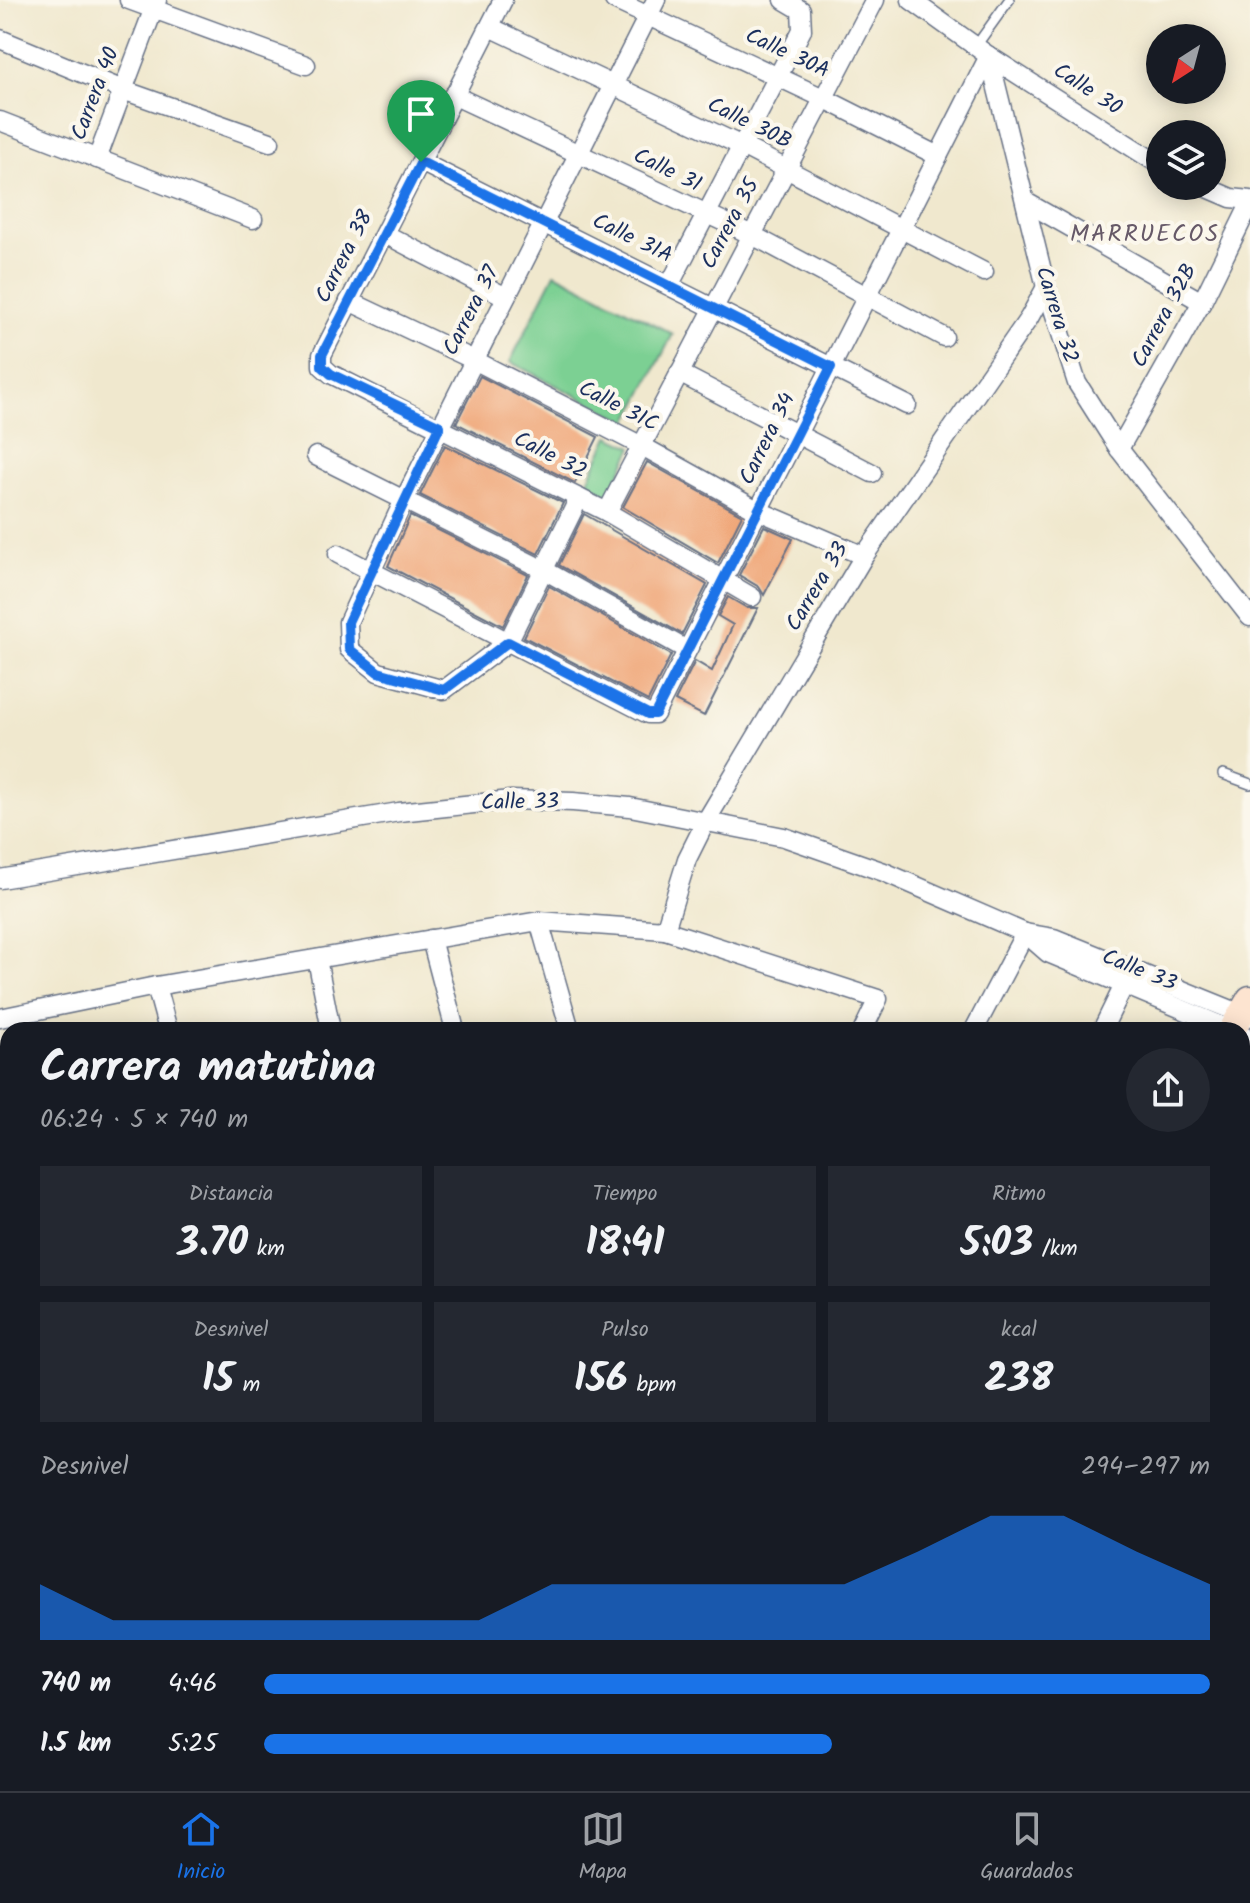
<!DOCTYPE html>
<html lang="es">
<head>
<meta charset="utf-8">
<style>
	body { margin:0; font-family:Kalam,sans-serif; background:#242831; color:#f1f3f6; height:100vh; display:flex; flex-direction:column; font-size:30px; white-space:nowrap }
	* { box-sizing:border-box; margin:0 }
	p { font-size:26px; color:#9ea1a6 }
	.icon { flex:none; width:44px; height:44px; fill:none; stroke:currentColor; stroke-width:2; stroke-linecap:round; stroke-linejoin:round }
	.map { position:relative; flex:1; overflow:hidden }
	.sheet { position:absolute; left:0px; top:1022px; width:1250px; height:770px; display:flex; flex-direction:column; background:#171b24; border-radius:24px 24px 0 0; box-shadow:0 4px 20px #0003 }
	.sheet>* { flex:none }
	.needle { width:52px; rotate:216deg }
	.buttons { position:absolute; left:1146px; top:24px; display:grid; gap:16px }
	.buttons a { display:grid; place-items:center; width:80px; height:80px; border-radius:50%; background:#171b24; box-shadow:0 4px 20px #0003; font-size:40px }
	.pin { position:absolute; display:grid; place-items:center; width:68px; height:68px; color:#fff; margin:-82px -34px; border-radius:50% 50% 50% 0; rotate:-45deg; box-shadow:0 0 8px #0007 }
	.pin .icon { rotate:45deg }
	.round { display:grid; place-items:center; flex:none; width:84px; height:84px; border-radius:42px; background:#242831 }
	.head { display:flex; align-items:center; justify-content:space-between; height:136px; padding:0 40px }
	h1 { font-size:44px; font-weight:700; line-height:60px }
	.metrics { display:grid; grid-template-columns:repeat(3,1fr); gap:12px; height:136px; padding:8px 40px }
	.metrics div { display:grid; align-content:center; border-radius:0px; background:#242831; text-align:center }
	.metrics b { font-size:40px; font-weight:700 }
	.metrics small { font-size:22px; font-weight:400 }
	.metrics p { font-size:22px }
	.chart { height:224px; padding:16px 40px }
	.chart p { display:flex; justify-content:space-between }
	.chart svg { width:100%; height:144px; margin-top:8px; fill:#1a73e8; opacity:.7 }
	ul { padding:0 40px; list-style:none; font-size:26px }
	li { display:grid; grid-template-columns:128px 96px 1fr; align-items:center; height:60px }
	li i { height:20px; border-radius:10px; background:#1a73e8 }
	.dock { display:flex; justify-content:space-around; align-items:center; height:112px; border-top:2px solid #363941; background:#171b24; font-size:22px; color:#9ea1a6 }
	.dock a { display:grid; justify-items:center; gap:4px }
	.dock .current { color:#1a73e8 }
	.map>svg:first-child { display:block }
	.green { fill:#7cd093; stroke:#4c8078; stroke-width:2 }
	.building { fill:#f0a87a }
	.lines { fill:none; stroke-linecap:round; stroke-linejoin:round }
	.lane-casing { stroke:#667085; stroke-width:12 }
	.street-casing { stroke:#667085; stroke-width:21 }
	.secondary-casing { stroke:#667085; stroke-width:29 }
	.lane { stroke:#fff; stroke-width:9 }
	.street { stroke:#fff; stroke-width:18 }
	.secondary { stroke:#fde4d0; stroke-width:26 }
	.route-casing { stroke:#fff; stroke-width:16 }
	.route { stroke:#1a73e8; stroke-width:10 }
	.labels { text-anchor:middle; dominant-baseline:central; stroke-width:8; stroke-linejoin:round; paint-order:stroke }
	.street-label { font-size:22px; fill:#1b2f5e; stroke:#fbf7ec }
	.neighbourhood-label { font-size:24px; letter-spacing:2px; fill:#665968; stroke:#fbf7ec }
</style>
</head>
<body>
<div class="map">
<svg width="1250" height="1791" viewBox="0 0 1250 1791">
	<rect width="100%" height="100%" fill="#fbf7ec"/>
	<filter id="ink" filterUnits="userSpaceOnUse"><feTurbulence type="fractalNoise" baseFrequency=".0125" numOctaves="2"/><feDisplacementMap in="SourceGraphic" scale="16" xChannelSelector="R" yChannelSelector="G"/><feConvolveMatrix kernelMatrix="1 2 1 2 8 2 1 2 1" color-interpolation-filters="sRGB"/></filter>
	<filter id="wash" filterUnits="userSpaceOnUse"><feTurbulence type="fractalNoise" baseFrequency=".006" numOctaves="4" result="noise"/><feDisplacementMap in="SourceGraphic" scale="32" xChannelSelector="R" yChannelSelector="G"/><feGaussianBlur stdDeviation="1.8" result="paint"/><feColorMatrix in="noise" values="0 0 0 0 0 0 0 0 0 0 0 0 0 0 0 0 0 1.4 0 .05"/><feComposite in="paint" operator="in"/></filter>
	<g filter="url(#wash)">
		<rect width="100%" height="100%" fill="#f0e8ce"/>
		<!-- green -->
		<g class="green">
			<polygon points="555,273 673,334 628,422 510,362"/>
			<polygon points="609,436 633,447 606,501 584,489"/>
		</g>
		<g id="blocks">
			<!-- building -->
			<g class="building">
				<polygon points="480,376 598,437 575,483 456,423"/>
				<polygon points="445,445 563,503 538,554 420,495"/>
				<polygon points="647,462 742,515 718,563 623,507"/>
				<polygon points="584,514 707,585 682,634 559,565"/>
				<polygon points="410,516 528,575 503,626 388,566"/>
				<polygon points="764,526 793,539 764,595 759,587 739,575"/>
				<polygon points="549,586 671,655 648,701 524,637"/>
				<polygon points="728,597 747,608 758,608 704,716 675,701 695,661 712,671 733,625 718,616"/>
			</g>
		</g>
	</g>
	<g filter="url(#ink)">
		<use href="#blocks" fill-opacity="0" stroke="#667085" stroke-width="2"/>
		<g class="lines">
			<defs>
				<g id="lane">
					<polyline points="976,46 1009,0"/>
					<polyline points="1223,774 1250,784"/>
				</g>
				<g id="street">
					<polyline points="129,0 306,65"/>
					<polyline points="503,0 322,355 322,366 331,374 607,512 752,597"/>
					<polyline points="614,0 823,98 938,156"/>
					<polyline points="911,0 989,56 1160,165"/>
					<polyline points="490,27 742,146 984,272"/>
					<polyline points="0,39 123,90 270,142"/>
					<polyline points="989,56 1046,287 1077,383 1119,449 1250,617"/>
					<polyline points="453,95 752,235 944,337"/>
					<polyline points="0,121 253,219"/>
					<polyline points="97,159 157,0"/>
					<polyline points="421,162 907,405"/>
					<polyline points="1203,186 1231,198 1250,200"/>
					<polyline points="1026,202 1202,302"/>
					<polyline points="385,234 506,297"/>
					<polyline points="670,284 802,30 801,10 784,0"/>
					<polyline points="349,301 474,360 642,446 759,511 864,556"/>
					<polyline points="679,373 872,473"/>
					<polyline points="1119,449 1202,302 1250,204"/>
					<polyline points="316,456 544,570 687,650"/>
					<polyline points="579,498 508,642 444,690 378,672 349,649 348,622 403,502 656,0"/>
					<polyline points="607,512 875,0"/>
					<polyline points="338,554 648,714 655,714 989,56"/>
					<polyline points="0,879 399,812 511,800 573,802 630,807 784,837 884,872 1025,933 1054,938 1249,1017"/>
					<polyline points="539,921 570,1030"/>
					<polyline points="665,930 687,859 706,821 864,556 1029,318 1046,287"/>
					<polyline points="1025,933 1048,953 1232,1030"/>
					<polyline points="431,939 455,1030"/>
					<polyline points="317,959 331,1030"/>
					<polyline points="156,986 168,1030"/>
					<polyline points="0,1018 156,986 539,921 665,930 878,999 863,1030"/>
					<polyline points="974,1030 1025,933"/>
					<polyline points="1102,1030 1129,975"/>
					<polyline points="1242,1035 1250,1040"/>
					<polyline points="1242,1173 1250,1177"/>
					<polyline points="377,1784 381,1791"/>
					<polyline points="605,1784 609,1791"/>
					<polyline points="808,1784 811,1791"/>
					<polyline points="967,1784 974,1791"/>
					<polyline points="1220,1784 1227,1791"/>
					<polyline points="851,1791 865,1784"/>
				</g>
				<g id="secondary">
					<polyline points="1232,1030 1250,999"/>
					<polyline points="1242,1305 1250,1309"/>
					<polyline points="1242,1326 1250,1331"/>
					<polyline points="1242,1581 1250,1580"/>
					<polyline points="0,1784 8,1784"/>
					<polyline points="27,1784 145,1790 194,1784"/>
				</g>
			</defs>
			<!-- lane casing -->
			<use href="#lane" class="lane-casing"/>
			<!-- street casing -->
			<use href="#street" class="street-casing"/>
			<!-- secondary casing -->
			<use href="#secondary" class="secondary-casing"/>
			<!-- lane -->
			<use href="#lane" class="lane"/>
			<!-- street -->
			<use href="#street" class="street"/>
			<!-- secondary -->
			<use href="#secondary" class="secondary"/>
		</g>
	</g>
	<g class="lines" filter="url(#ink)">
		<defs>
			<polygon id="route" points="421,162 831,367 655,714 648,714 508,642 444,690 378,672 349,649 348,622 440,426 331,374 322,366 322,355"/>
		</defs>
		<!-- route casing -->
		<use href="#route" class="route-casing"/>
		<!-- route -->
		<use href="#route" class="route"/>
	</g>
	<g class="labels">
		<!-- street labels -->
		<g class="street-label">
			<text transform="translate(787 54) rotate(25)">Calle 30A</text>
			<text transform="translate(1087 90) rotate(33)">Calle 30</text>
			<text transform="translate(96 94) rotate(-69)">Carrera 40</text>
			<text transform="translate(749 124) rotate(26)">Calle 30B</text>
			<text transform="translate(667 171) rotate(26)">Calle 31</text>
			<text transform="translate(731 224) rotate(-62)">Carrera 35</text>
			<text transform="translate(632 239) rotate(26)">Calle 31A</text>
			<text transform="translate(345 257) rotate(-63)">Carrera 38</text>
			<text transform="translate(472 311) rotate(-63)">Carrera 37</text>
			<text transform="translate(1056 315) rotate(73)">Carrera 32</text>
			<text transform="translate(1165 316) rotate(-62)">Carrera 32B</text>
			<text transform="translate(618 407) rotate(27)">Calle 31C</text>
			<text transform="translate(768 439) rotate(-64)">Carrera 34</text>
			<text transform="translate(550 456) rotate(27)">Calle 32</text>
			<text transform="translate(818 587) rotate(-59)">Carrera 33</text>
			<text transform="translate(520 803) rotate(-1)">Calle 33</text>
			<text transform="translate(1139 971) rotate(22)">Calle 33</text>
		</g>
		<!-- neighbourhood labels -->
		<g class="neighbourhood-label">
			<text x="1145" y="234">MARRUECOS</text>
		</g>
	</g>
</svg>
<div class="buttons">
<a><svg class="needle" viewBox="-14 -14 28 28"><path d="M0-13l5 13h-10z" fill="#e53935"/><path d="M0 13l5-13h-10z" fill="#9ea1a6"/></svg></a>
<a><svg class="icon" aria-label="layers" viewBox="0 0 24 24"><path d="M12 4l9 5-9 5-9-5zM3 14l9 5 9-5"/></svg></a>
</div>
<div class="pin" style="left:421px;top:162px;background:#1e9e55"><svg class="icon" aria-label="arrive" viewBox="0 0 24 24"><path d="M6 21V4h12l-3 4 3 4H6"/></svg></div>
<section class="sheet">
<div class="head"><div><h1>Carrera matutina</h1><p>06:24 · 5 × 740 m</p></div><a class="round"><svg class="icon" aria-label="share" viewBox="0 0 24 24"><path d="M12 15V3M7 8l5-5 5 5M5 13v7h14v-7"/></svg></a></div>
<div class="metrics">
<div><p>Distancia</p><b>3.70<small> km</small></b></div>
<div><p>Tiempo</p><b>18:41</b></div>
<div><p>Ritmo</p><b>5:03<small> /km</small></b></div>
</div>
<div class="metrics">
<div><p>Desnivel</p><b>15<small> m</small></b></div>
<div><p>Pulso</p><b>156<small> bpm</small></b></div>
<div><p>kcal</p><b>238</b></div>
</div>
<div class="chart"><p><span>Desnivel</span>294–297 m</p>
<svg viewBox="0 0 160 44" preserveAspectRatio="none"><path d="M0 44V27L10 38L20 38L30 38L40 38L50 38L60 38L70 27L80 27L90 27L100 27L110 27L120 17L130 6L140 6L150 17L160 27V44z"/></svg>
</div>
<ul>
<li><b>740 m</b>4:46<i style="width:100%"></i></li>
<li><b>1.5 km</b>5:25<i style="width:60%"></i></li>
</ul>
</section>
</div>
<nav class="dock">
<a class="current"><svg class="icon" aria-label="home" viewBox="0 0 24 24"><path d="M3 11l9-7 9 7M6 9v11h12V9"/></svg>Inicio</a>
<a><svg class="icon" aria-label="map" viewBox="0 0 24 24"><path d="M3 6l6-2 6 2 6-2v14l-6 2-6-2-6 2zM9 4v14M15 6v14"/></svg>Mapa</a>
<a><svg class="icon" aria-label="saved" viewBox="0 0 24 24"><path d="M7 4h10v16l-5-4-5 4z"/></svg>Guardados</a>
</nav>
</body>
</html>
